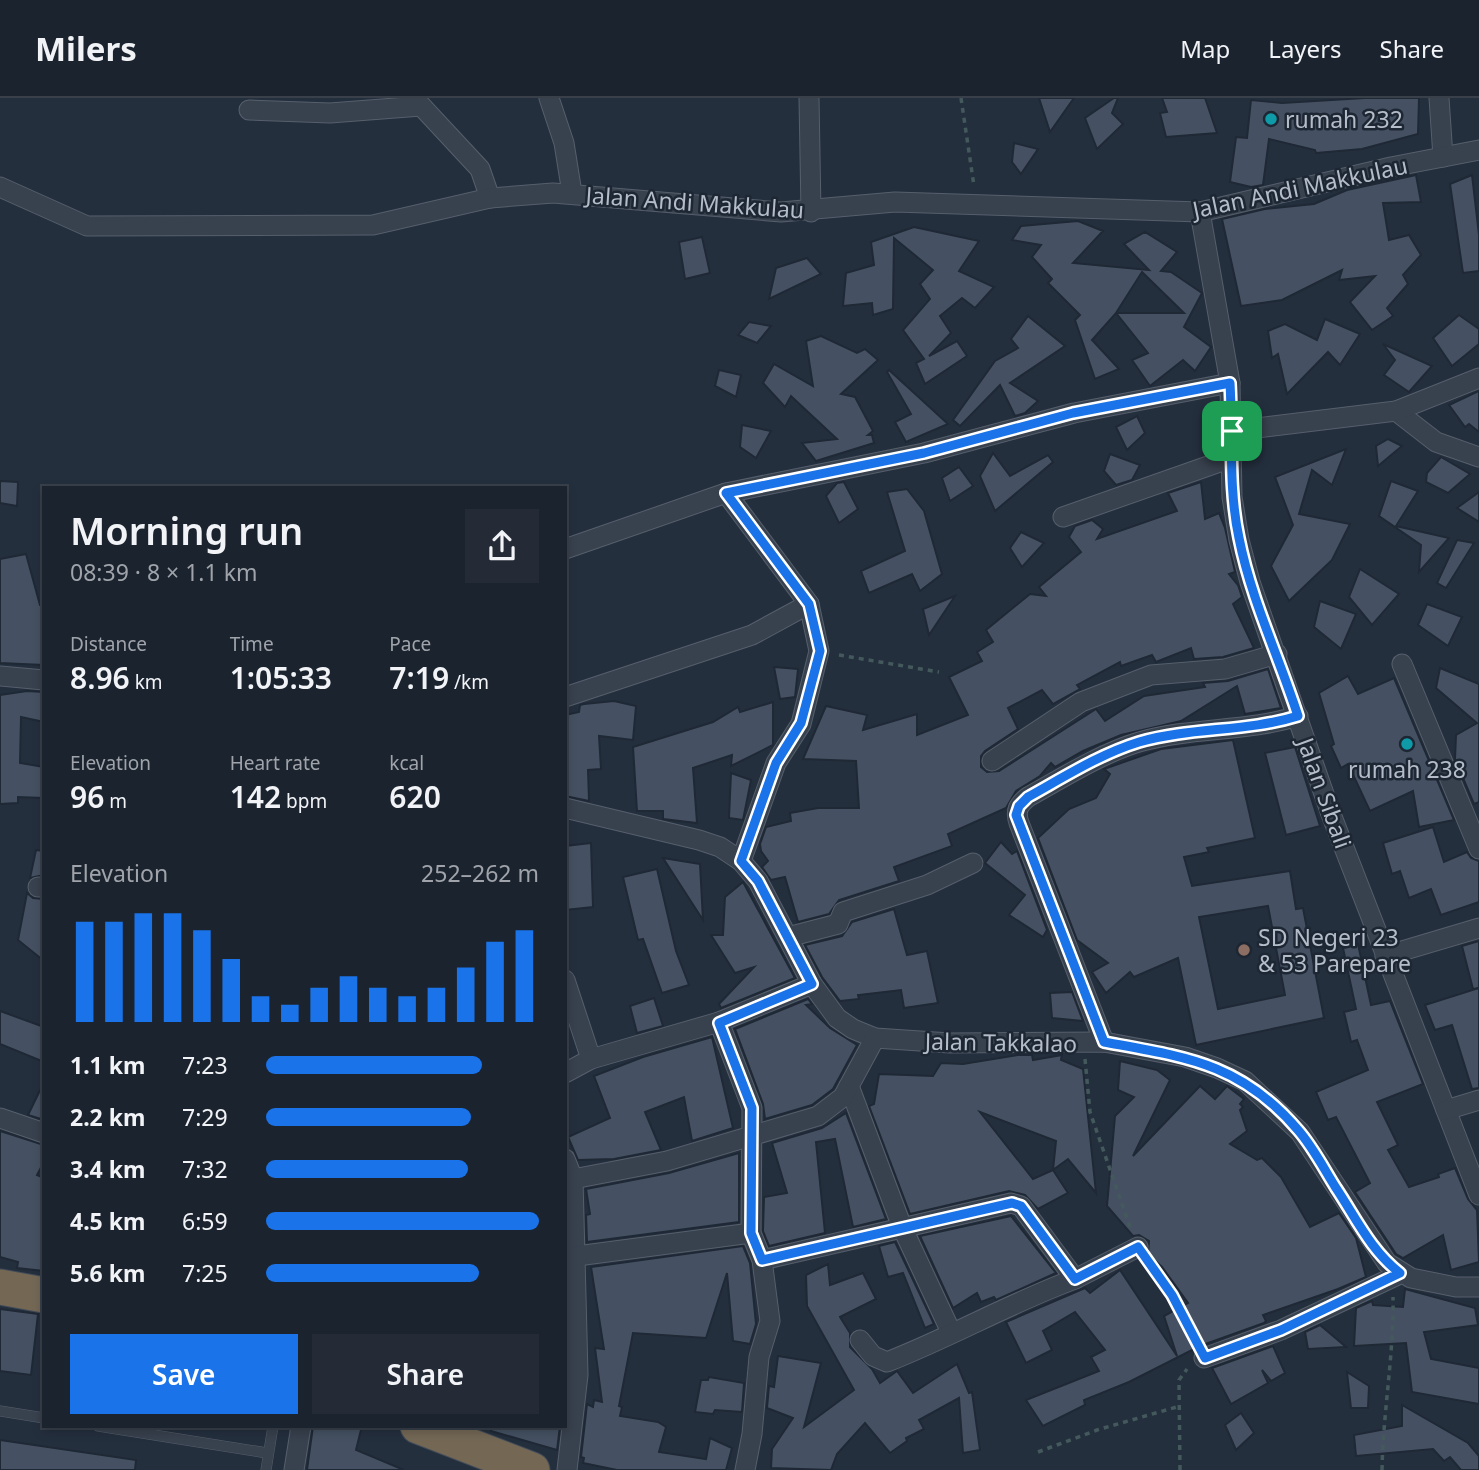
<!DOCTYPE html>
<html lang="en">
<head>
<meta charset="utf-8">
<style>
	body { margin:0; font-family:"Noto Sans",sans-serif; background:#242b36; color:#f1f3f6; height:100vh; display:flex; flex-direction:column; font-size:26px; white-space:nowrap }
	* { box-sizing:border-box; margin:0 }
	p { font-size:23px; color:#a0a4aa }
	.icon { flex:none; width:38px; height:38px; fill:none; stroke:currentColor; stroke-width:2; stroke-linecap:round; stroke-linejoin:round }
	.map { position:relative; flex:1; overflow:hidden }
	.panel { position:absolute; left:42px; top:388px; width:525px; height:942px; display:flex; flex-direction:column; background:#1b232e; border-radius:0px; box-shadow:0 4px 10px #0003,0 0 0 2px #39404a }
	.panel>* { flex:none }
	.pin { position:absolute; display:grid; place-items:center; width:60px; height:60px; color:#fff; margin:-30px; border-radius:14px; box-shadow:0 4px 10px #0006 }
	.round { display:grid; place-items:center; flex:none; width:74px; height:74px; border-radius:0px; background:#242b36 }
	.head { display:flex; align-items:center; justify-content:space-between; height:119px; padding:0 28px }
	h1 { font-size:38px; font-weight:600; line-height:52px }
	.metrics { display:grid; grid-template-columns:repeat(3,1fr); gap:10px; height:119px; padding:7px 28px }
	.metrics div { display:grid; align-content:center }
	.metrics b { font-size:30px; font-weight:600 }
	.metrics small { font-size:19px; font-weight:400 }
	.metrics p { font-size:19px }
	.chart { height:196px; padding:14px 28px }
	.chart p { display:flex; justify-content:space-between }
	.chart svg { width:100%; height:126px; margin-top:7px; stroke:#1a73e8; stroke-width:6 }
	.button { display:flex; gap:14px; margin-top:auto; padding:14px 28px }
	.button a { flex:1; height:80px; border-radius:0px; background:#1a73e8; color:#fff; font-size:28px; font-weight:600; line-height:80px; text-align:center }
	.button a+a { background:#242b36; color:#f1f3f6 }
	ul { padding:0 28px; list-style:none; font-size:23px }
	li { display:grid; grid-template-columns:112px 84px 1fr; align-items:center; height:52px }
	li i { height:18px; border-radius:9px; background:#1a73e8 }
	header { display:flex; align-items:center; gap:42px; box-sizing:border-box; height:98px; padding:0 35px; background:#1b232e; border-bottom:2px solid #39404a }
	header strong { font-size:33px }
	nav { display:flex; gap:38px; margin-inline-start:auto; font-size:24px }
	.map>svg:first-child { display:block }
	.building { fill:#455162; stroke:#1f2835; stroke-width:2; fill-rule:evenodd }
	.lines { fill:none; stroke-linecap:round; stroke-linejoin:round }
	.lane-casing { stroke:#565f6c; stroke-width:11 }
	.street-casing { stroke:#565f6c; stroke-width:21 }
	.highway-casing { stroke:#434c59; stroke-width:37 }
	.path { stroke:#44595c; stroke-width:3.5; stroke-dasharray:5 5; stroke-linecap:butt }
	.lane { stroke:#38414e; stroke-width:10 }
	.street { stroke:#38414e; stroke-width:19 }
	.highway { stroke:#746855; stroke-width:35 }
	.route-casing { stroke:#fff; stroke-width:14 }
	.route { stroke:#1a73e8; stroke-width:9 }
	.culture-dot { fill:#0f9aa8; stroke:#1d2633; stroke-width:2.5 }
	.education-dot { fill:#8d6e63; stroke:#1d2633; stroke-width:2.5 }
	.labels { text-anchor:middle; dominant-baseline:central; stroke-width:5; stroke-linejoin:round; paint-order:stroke }
	.poi-label { font-size:23px; fill:#b4bcc9; stroke:#1d2633; text-anchor:start }
	.street-label { font-size:23px; fill:#b4bcc9; stroke:#1d2633 }
</style>
</head>
<body>
<header>
<strong>Milers</strong>
<nav><a>Map</a><a>Layers</a><a>Share</a></nav>
</header>
<div class="map">
<svg width="1479" height="1372" viewBox="0 0 1479 1372">
	<rect width="100%" height="100%" fill="#242f3e"/>
	<!-- building -->
	<g class="building">
		<polygon points="1039,0 1074,0 1050,34"/>
		<polygon points="1114,0 1118,0 1112,15 1123,26 1097,51 1085,20"/>
		<polygon points="1162,0 1205,0 1217,35 1166,39 1160,15 1167,14"/>
		<polygon points="1365,0 1419,0 1418,36 1362,51 1316,55 1315,52 1269,41 1263,87 1251,89 1230,84 1236,39 1247,40 1251,2 1282,5"/>
		<polygon points="1014,45 1038,51 1021,76 1012,64"/>
		<polygon points="1416,77 1421,104 1383,105 1389,142 1409,137 1421,157 1403,177 1408,186 1387,210 1393,218 1372,232 1350,204 1375,178 1339,182 1342,172 1282,202 1241,208 1222,121 1265,111 1314,106 1347,92"/>
		<polygon points="1472,77 1479,137 1479,173 1463,175 1450,86"/>
		<path d="M1078 123 1103 133 1073 165 1149 172 1124 146 1145 134 1177 154 1161 173 1171 174 1202 195 1184 229 1211 249 1195 273 1183 262 1150 288 1132 262 1148 255 1116 215 1092 242 1119 271 1095 281 1075 222 1080 217 1048 185 1052 181 1032 159 1041 147 1012 142 1021 128ZM1142 174 1184 215H1116Z"/>
		<polygon points="914,129 979,143 959,173 994,189 975,210 962,200 940,218 951,235 929,258 957,243 967,258 925,286 916,265 924,261 903,232 930,201 920,186 933,172 894,140 893,211 873,217 872,205 843,208 846,175 874,167 871,144"/>
		<polygon points="702,139 710,175 685,181 679,144"/>
		<polygon points="807,160 821,176 769,201 776,170"/>
		<polygon points="1459,217 1479,231 1479,246 1452,268 1433,240"/>
		<polygon points="1028,218 1065,248 1010,285 1038,303 1025,315 1015,318 1000,287 960,328 953,322 995,263 1018,250 1011,241"/>
		<polygon points="1325,221 1360,236 1340,267 1328,254 1287,296 1278,256 1272,260 1268,233 1285,226 1317,242"/>
		<polygon points="749,224 771,228 757,245 738,237"/>
		<polygon points="821,238 857,255 865,251 878,262 841,296 855,299 873,333 868,337 872,337 874,345 816,363 802,345 837,341 791,298 785,309 763,285 774,266 813,288 806,243"/>
		<polygon points="1383,246 1432,268 1409,294 1384,277 1395,262"/>
		<polygon points="719,272 741,277 736,299 715,288"/>
		<polygon points="889,272 948,326 906,344 895,324 911,316 887,274"/>
		<polygon points="1479,293 1479,334 1469,326 1465,329 1449,307"/>
		<polygon points="1137,318 1145,335 1127,352 1116,329"/>
		<polygon points="742,327 771,333 756,360 740,349"/>
		<polygon points="1388,341 1402,348 1378,368 1376,348"/>
		<polygon points="1346,351 1332,387 1312,372 1299,416 1350,426 1332,462 1289,503 1271,468 1293,427 1275,379"/>
		<polygon points="993,355 1010,378 1048,357 1053,364 995,413 980,378"/>
		<polygon points="1110,356 1140,367 1132,382 1116,387 1104,373"/>
		<polygon points="1441,359 1470,376 1448,395 1426,384 1427,375"/>
		<polygon points="959,369 973,388 950,403 942,380"/>
		<polygon points="0,383 18,384 17,408 0,405"/>
		<polygon points="1391,383 1418,393 1396,428 1449,440 1419,474 1421,447 1379,418"/>
		<polygon points="844,384 858,411 839,425 826,398 837,385"/>
		<polygon points="1201,384 1205,421 1219,415 1225,430 1235,474 1229,476 1238,487 1242,499 1233,506 1254,550 1223,559 1194,561 1191,550 1156,564 1152,557 1121,568 1120,564 1077,587 1080,591 1053,606 1042,592 1008,610 1018,631 985,653 981,658 981,669 987,674 999,673 1096,611 1105,623 1144,598 1205,589 1203,585 1228,583 1268,571 1281,610 1245,616 1237,588 1181,623 1121,637 1083,653 1055,669 1051,665 1040,678 1016,693 1006,710 948,736 952,748 894,769 899,783 839,802 829,816 798,824 785,779 771,782 762,769 768,763 761,753 760,746 766,729 791,723 790,715 818,710 859,710 856,663 803,661 826,608 867,617 863,632 917,616 917,637 968,617 949,579 982,563 977,554 993,544 986,532 1030,496 1046,498 1039,489 1081,454 1069,439 1075,428 1092,422 1103,431 1097,441 1177,413 1168,395"/>
		<polygon points="907,391 924,413 942,476 920,493 912,476 869,495 861,473 905,453 887,394"/>
		<polygon points="1479,394 1479,424 1457,410"/>
		<polygon points="1021,434 1044,445 1022,469 1010,450"/>
		<polygon points="1457,442 1474,445 1446,490 1437,485"/>
		<polygon points="26,456 40,507 44,507 44,567 0,565 0,461"/>
		<polygon points="1360,471 1399,496 1372,527 1349,499"/>
		<polygon points="955,498 929,537 923,511"/>
		<polygon points="1320,503 1356,516 1341,551 1314,529"/>
		<polygon points="1427,506 1462,519 1448,548 1418,527"/>
		<polygon points="774,569 798,571 795,599 780,601"/>
		<polygon points="1440,570 1479,586 1479,704 1474,706 1455,661 1456,637 1477,625 1436,590"/>
		<polygon points="1348,578 1358,596 1394,580 1454,722 1419,729 1413,693 1370,713 1348,666 1341,670 1331,648 1334,646 1319,595"/>
		<polygon points="27,593 44,594 44,624 21,619 20,665 44,669 44,700 18,699 18,705 0,706 0,597"/>
		<polygon points="614,603 636,608 633,642 599,638 601,671 588,672 589,703 565,698 565,617 579,614 580,607 584,606"/>
		<polygon points="773,604 773,647 731,668 732,657 693,670 697,725 663,721 663,713 637,713 633,649 713,624 738,609 740,614"/>
		<path d="M1233 642 1255 740 1207 750 1209 754 1184 759 1192 788 1290 773 1296 811 1303 810 1324 920 1196 947 1178 860 1134 879 1130 874 1106 895 1092 874 1108 865 1077 842 1038 740 1069 711 1096 700 1110 676 1104 671 1161 651ZM1268 808 1285 897 1218 911 1199 819Z"/>
		<polygon points="1295,649 1320,728 1286,737 1265,655"/>
		<polygon points="731,675 751,682 743,722 729,720"/>
		<polygon points="1433,729 1444,764 1467,754 1471,760 1479,763 1479,804 1441,817 1431,791 1409,800 1400,773 1392,776 1383,745"/>
		<polygon points="1001,744 1012,756 1017,753 1047,832 1043,839 1009,817 1025,797 985,765"/>
		<polygon points="591,745 593,809 565,812 565,748"/>
		<polygon points="36,752 44,753 44,777 30,780"/>
		<polygon points="663,760 700,766 703,822"/>
		<polygon points="657,771 676,853 689,887 662,895 643,841 638,842 623,779"/>
		<polygon points="743,784 795,880 721,910 719,906 754,869 735,875 711,837 723,837 725,799"/>
		<polygon points="27,795 33,800 44,801 44,863 18,842"/>
		<polygon points="894,811 907,857 927,853 938,905 904,910 901,892 858,897 859,901 840,903 822,879 805,847 842,838 852,824"/>
		<polygon points="1479,843 1479,890 1473,891 1462,848"/>
		<polygon points="1358,846 1371,907 1390,903 1423,986 1377,1004 1398,1047 1388,1052 1409,1089 1439,1079 1438,1076 1455,1070 1468,1101 1477,1112 1479,1164 1451,1172 1443,1137 1403,1160 1396,1156 1355,1094 1370,1085 1336,1019 1328,1022 1316,994 1368,972 1357,942 1351,944 1344,914 1356,911 1343,850"/>
		<polygon points="1479,890 1479,990 1472,991 1452,927 1435,932 1425,907"/>
		<polygon points="1072,894 1083,923 1052,920 1050,895"/>
		<polygon points="654,900 663,928 637,935 630,908"/>
		<polygon points="808,901 812,906 806,907 830,930 857,947 833,991 812,1007 765,1021 763,1006 735,931"/>
		<polygon points="0,913 44,929 44,964 0,946"/>
		<polygon points="712,939 733,1030 692,1043 684,999 645,1014 661,1052 614,1061 578,1062 568,1039 610,1020 594,978 643,959"/>
		<path d="M1018 957H1032L1033 962 1062 957 1061 962 1083 971 1096 1095 1068 1061 1053 1072 1068 1095 1038 1111 1025 1097 1009 1093 910 1116 869 1008 874 1006 879 976 933 978 941 965 963 966ZM980 1014 1056 1043 1053 1072 1033 1081Z"/>
		<polygon points="1120,963 1157,972 1170,982 1133,1058 1200,988 1215,1001 1227,988 1244,1001 1240,1006 1243,1009 1240,1012 1247,1033 1230,1046 1257,1062 1262,1060 1281,1079 1310,1129 1339,1115 1356,1140 1366,1179 1338,1191 1263,1217 1266,1223 1264,1225 1200,1248 1129,1284 1084,1302 1085,1307 1043,1328 1026,1302 1099,1273 1091,1259 1105,1252 1075,1214 1043,1233 1052,1252 1026,1265 1006,1224 1085,1190 1090,1195 1120,1172 1177,1258 1164,1218 1188,1205 1162,1169 1148,1156 1149,1143 1139,1137 1133,1138 1107,1108 1115,1018 1134,999 1118,992"/>
		<polygon points="44,984 44,1022 28,1017"/>
		<polygon points="846,1015 886,1121 853,1129 835,1041 816,1044 825,1135 769,1148 763,1133 764,1099 787,1095 772,1045 822,1030"/>
		<polygon points="0,1033 44,1047 44,1064 37,1077 44,1080 44,1173 17,1170 18,1164 0,1159"/>
		<polygon points="739,1055 739,1124 587,1144 586,1117 590,1116 586,1091 669,1075"/>
		<polygon points="1011,1118 1056,1175 996,1202 994,1199 981,1204 977,1195 953,1210 920,1138"/>
		<polygon points="895,1144 934,1226 925,1230 903,1175 888,1179 879,1148"/>
		<polygon points="743,1148 750,1165 756,1226 750,1246 733,1243 727,1175 706,1240 633,1235 619,1308 622,1309 620,1318 658,1324 666,1329 659,1354 706,1361 710,1340 732,1350 726,1372 617,1372 583,1365 584,1360 581,1359 587,1306 593,1309 594,1302 602,1304 595,1250 604,1251 591,1169"/>
		<polygon points="828,1166 830,1187 863,1175 876,1201 840,1219 850,1235 850,1249 872,1271 880,1285 897,1273 913,1295 957,1266 969,1295 972,1294 980,1352 963,1355 959,1300 919,1322 924,1331 906,1340 907,1343 890,1355 865,1325 837,1356 831,1372 771,1370 772,1351 793,1320 767,1310 769,1288 774,1289 778,1258 821,1265 804,1329 854,1292 807,1208 806,1177"/>
		<polygon points="1405,1191 1475,1210 1478,1227 1424,1234 1431,1261 1479,1270 1479,1306 1412,1294 1406,1245 1354,1248 1356,1210 1372,1203 1373,1207 1403,1209"/>
		<polygon points="0,1211 38,1216 31,1277 0,1273"/>
		<polygon points="1320,1227 1346,1249 1308,1251 1305,1234"/>
		<polygon points="1273,1248 1285,1275 1271,1283 1262,1272 1268,1285 1231,1306 1212,1270"/>
		<polygon points="1347,1274 1369,1288 1368,1310 1351,1310"/>
		<polygon points="709,1279 744,1285 742,1314 715,1312 713,1316 695,1314 701,1282 708,1282"/>
		<polygon points="1402,1307 1468,1345 1479,1358 1479,1372 1461,1372 1450,1359 1444,1363 1433,1351 1356,1358 1354,1337 1402,1328"/>
		<polygon points="1241,1315 1254,1335 1236,1352 1225,1327"/>
		<polygon points="313,1328 362,1328 356,1352 404,1372 307,1372"/>
		<polygon points="492,1328 560,1328 557,1352 491,1333"/>
		<polygon points="0,1342 136,1362 135,1372 0,1372"/>
	</g>
	<g class="lines">
		<defs>
			<g id="lane">
				<polyline points="0,1313 44,1320"/>
				<polyline points="98,1328 267,1355"/>
				<polyline points="266,1372 273,1328"/>
			</g>
			<g id="street">
				<polyline points="414,0 480,71 490,100"/>
				<polyline points="549,0 564,45 572,95"/>
				<polyline points="809,0 811,114"/>
				<polyline points="1439,0 1443,59"/>
				<polyline points="249,12 330,15 421,8"/>
				<polyline points="0,89 87,128 373,127 490,100 553,95 781,114 895,104 1200,114 1391,69 1479,52"/>
				<polyline points="1200,114 1230,285 1232,399 1239,442 1250,484 1331,716 1479,1097"/>
				<polyline points="1396,313 1436,344 1479,359"/>
				<polyline points="1232,333 1396,313 1479,280"/>
				<polyline points="1063,419 1231,360"/>
				<polyline points="565,451 726,395"/>
				<polyline points="1402,566 1479,751"/>
				<polyline points="0,578 44,582"/>
				<polyline points="565,599 752,537 809,506"/>
				<polyline points="992,663 1081,604 1151,577 1225,571 1277,556"/>
				<polyline points="565,710 699,742 720,749 741,763 758,783 812,886 837,920 853,931 875,940 950,945 1104,944 1185,959 1217,970 1245,983 1300,1034 1387,1165 1411,1180 1456,1189 1479,1189"/>
				<polyline points="741,763 776,665 801,626 819,553 809,506 726,395 924,355 1074,315 1230,285"/>
				<polyline points="38,789 44,789"/>
				<polyline points="788,839 838,826 843,814 927,787 973,765"/>
				<polyline points="1385,858 1479,830"/>
				<polyline points="565,882 591,961 565,975"/>
				<path d="M1104 944 1019 725C1015 713 1018 707 1028 699 1064 679 1100 656 1139 644 1191 629 1247 634 1298 618"/>
				<polyline points="591,961 719,924"/>
				<polyline points="849,988 902,1129 951,1234"/>
				<polyline points="1446,1012 1479,1002"/>
				<polyline points="0,1020 44,1035"/>
				<polyline points="565,1061 573,1081 578,1277 567,1372"/>
				<polyline points="573,1081 667,1063 818,1018 843,999 875,940"/>
				<polyline points="577,1158 751,1135"/>
				<polyline points="762,1162 1011,1105 1021,1108 1075,1181 1138,1149"/>
				<path d="M860 1242 873 1258 887 1264C951 1239 1010 1205 1075 1181"/>
				<polyline points="1204,1260 1281,1232 1400,1176"/>
				<polyline points="294,1372 301,1328"/>
				<polyline points="745,1372 752,1336 759,1259 770,1223 762,1162 751,1135 752,1010 719,924 812,886"/>
			</g>
			<g id="highway">
				<polyline points="0,1189 44,1197"/>
				<polyline points="418,1328 532,1372"/>
			</g>
		</defs>
		<!-- lane casing -->
		<use href="#lane" class="lane-casing"/>
		<!-- street casing -->
		<use href="#street" class="street-casing"/>
		<!-- highway casing -->
		<use href="#highway" class="highway-casing"/>
		<!-- path -->
		<g class="path">
			<polyline points="961,0 974,88"/>
			<polyline points="839,557 939,574"/>
			<polyline points="1085,961 1090,1014 1131,1132"/>
			<polyline points="1148,1163 1173,1197 1196,1243"/>
			<polyline points="1038,1354 1097,1332 1180,1308"/>
			<polyline points="1180,1372 1179,1282 1187,1271"/>
			<path d="M1382 1372C1383 1314 1394 1257 1393 1199"/>
		</g>
		<!-- lane -->
		<use href="#lane" class="lane"/>
		<!-- street -->
		<use href="#street" class="street"/>
		<!-- highway -->
		<use href="#highway" class="highway"/>
	</g>
	<g class="lines">
		<defs>
			<path id="route" d="M1230 285C1233 337 1228 389 1239 440 1251 501 1279 559 1298 618 1247 634 1191 629 1139 644 1100 656 1064 679 1028 699L1019 708 1016 717 1104 944C1186 959 1241 965 1298 1032 1313 1049 1324 1071 1336 1090 1356 1120 1371 1153 1400 1175L1281 1232 1205 1260 1172 1197 1138 1149 1075 1181 1021 1108 1012 1105 762 1162 751 1135 752 1010 719 925 812 886 758 783 741 763 776 665 801 625 820 553 809 506 726 395 924 355 1073 315Z"/>
		</defs>
		<!-- route casing -->
		<use href="#route" class="route-casing"/>
		<!-- route -->
		<use href="#route" class="route"/>
	</g>
	<!-- markers -->
	<g class="culture-dot">
		<circle cx="1271" cy="21" r="7"/>
		<circle cx="1407" cy="646" r="7"/>
	</g>
	<circle class="education-dot" cx="1244" cy="852" r="7"/>
	<g class="labels">
		<!-- poi labels -->
		<g class="poi-label">
			<text x="1285" y="21">rumah 232</text>
			<text x="1407" y="671" text-anchor="middle">rumah 238</text>
			<text x="1258" y="839">SD Negeri 23<tspan x="1258" dy="26">&amp; 53 Parepare</tspan></text>
		</g>
		<!-- street labels -->
		<g class="street-label">
			<text transform="translate(1300 89) rotate(-12)">Jalan Andi Makkulau</text>
			<text transform="translate(695 104) rotate(4)">Jalan Andi Makkulau</text>
			<text transform="translate(1325 695) rotate(70)">Jalan Sibali</text>
			<text transform="translate(1001 944) rotate(1)">Jalan Takkalao</text>
		</g>
	</g>
</svg>
<div class="pin" style="left:1232px;top:333px;background:#1e9e55"><svg class="icon" aria-label="arrive" viewBox="0 0 24 24"><path d="M6 21V4h12l-3 4 3 4H6"/></svg></div>
<section class="panel">
<div class="head"><div><h1>Morning run</h1><p>08:39 · 8 × 1.1 km</p></div><a class="round"><svg class="icon" aria-label="share" viewBox="0 0 24 24"><path d="M12 15V3M7 8l5-5 5 5M5 13v7h14v-7"/></svg></a></div>
<div class="metrics">
<div><p>Distance</p><b>8.96<small> km</small></b></div>
<div><p>Time</p><b>1:05:33</b></div>
<div><p>Pace</p><b>7:19<small> /km</small></b></div>
</div>
<div class="metrics">
<div><p>Elevation</p><b>96<small> m</small></b></div>
<div><p>Heart rate</p><b>142<small> bpm</small></b></div>
<div><p>kcal</p><b>620</b></div>
</div>
<div class="chart"><p><span>Elevation</span>252–262 m</p>
<svg viewBox="0 0 160 44" preserveAspectRatio="none"><path d="M5 44V9M15 44V9M25 44V6M35 44V6M45 44V12M55 44V22M65 44V35M75 44V38M85 44V32M95 44V28M105 44V32M115 44V35M125 44V32M135 44V25M145 44V16M155 44V12"/></svg>
</div>
<ul>
<li><b>1.1 km</b>7:23<i style="width:79%"></i></li>
<li><b>2.2 km</b>7:29<i style="width:75%"></i></li>
<li><b>3.4 km</b>7:32<i style="width:74%"></i></li>
<li><b>4.5 km</b>6:59<i style="width:100%"></i></li>
<li><b>5.6 km</b>7:25<i style="width:78%"></i></li>
</ul>
<div class="button"><a>Save</a><a>Share</a></div>
</section>
</div>
</body>
</html>
